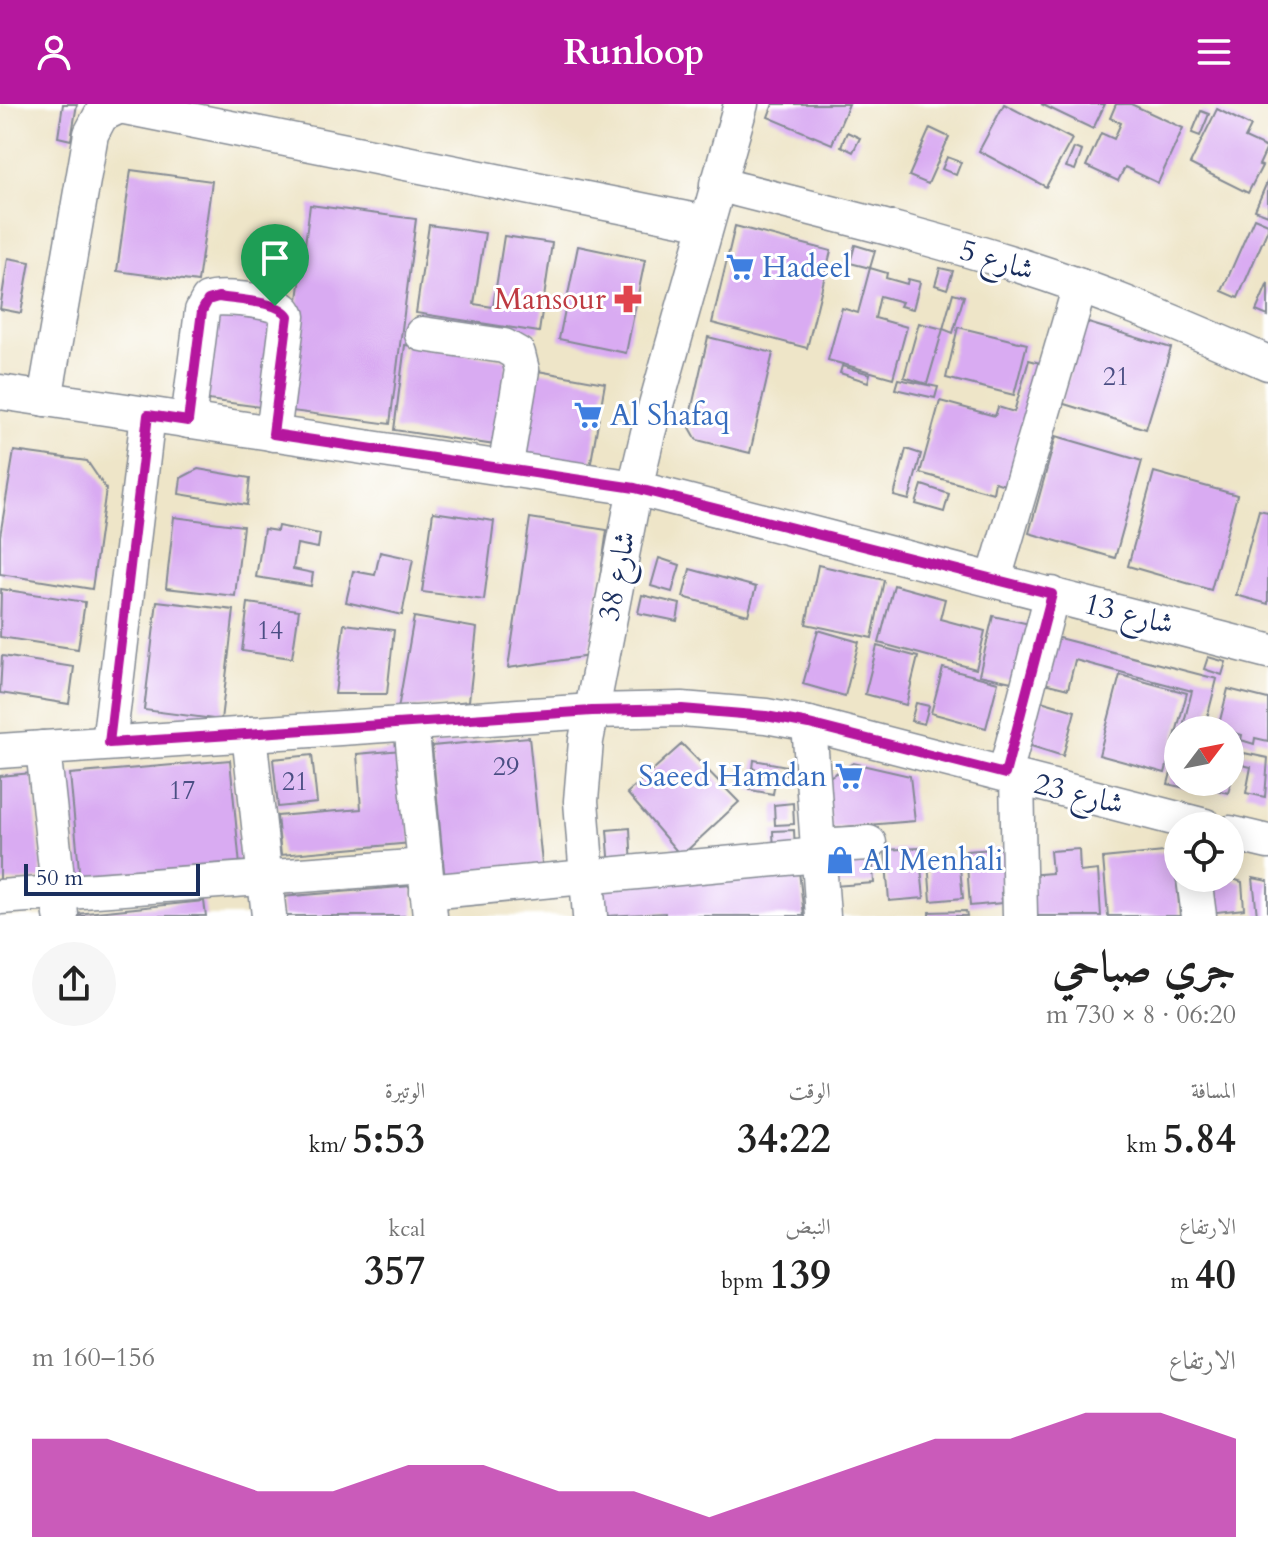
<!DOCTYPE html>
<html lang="ar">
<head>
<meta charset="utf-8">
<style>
	body { margin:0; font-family:Cardo,Amiri,serif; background:#f6f6f6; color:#222; direction:rtl; height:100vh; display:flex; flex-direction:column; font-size:30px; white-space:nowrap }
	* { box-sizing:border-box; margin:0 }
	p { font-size:26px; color:#767676 }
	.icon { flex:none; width:44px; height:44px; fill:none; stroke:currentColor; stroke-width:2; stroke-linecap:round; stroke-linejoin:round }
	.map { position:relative; height:812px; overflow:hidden; direction:ltr }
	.sheet { display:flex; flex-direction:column; background:#fff; flex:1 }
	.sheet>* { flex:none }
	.needle { width:52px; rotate:58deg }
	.controls { position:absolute; left:1164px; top:612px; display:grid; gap:16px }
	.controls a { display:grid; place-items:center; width:80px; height:80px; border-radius:50%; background:#fff; box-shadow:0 4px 20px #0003; font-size:40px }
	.scale { position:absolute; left:24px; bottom:20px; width:176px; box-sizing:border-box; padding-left:8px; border:4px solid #1b2f5e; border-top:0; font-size:22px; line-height:28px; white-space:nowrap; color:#1b2f5e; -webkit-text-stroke:6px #fff; paint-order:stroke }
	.pin { position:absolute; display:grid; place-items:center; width:68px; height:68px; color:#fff; margin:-82px -34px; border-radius:50% 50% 50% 0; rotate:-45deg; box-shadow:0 0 8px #0007 }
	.pin .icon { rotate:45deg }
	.round { display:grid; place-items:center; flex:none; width:84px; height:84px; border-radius:42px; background:#f6f6f6 }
	.summary { display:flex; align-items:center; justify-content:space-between; height:136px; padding:0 32px }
	h1 { font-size:44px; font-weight:600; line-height:60px }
	.figures { display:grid; grid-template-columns:repeat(3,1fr); gap:12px; height:136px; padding:8px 32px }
	.figures div { display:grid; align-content:center }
	.figures b { font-size:40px; font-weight:600 }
	.figures small { font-size:22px; font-weight:400 }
	.figures p { font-size:22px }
	.chart { height:224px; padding:16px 32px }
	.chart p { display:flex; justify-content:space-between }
	.chart svg { width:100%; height:144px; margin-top:8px; fill:#b5179e; opacity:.7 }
	header { display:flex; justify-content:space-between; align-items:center; height:104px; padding:0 32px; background:#b5179e; color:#fff; font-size:36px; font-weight:600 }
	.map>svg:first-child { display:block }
	.building { fill:#d9abf2 }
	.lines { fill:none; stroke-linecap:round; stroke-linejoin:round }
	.minor-casing { stroke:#848a93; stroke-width:37 }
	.minor { stroke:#fff; stroke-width:34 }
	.route-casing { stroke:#fff; stroke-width:16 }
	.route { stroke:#b5179e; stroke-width:10 }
	.labels { text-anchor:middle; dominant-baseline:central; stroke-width:6; stroke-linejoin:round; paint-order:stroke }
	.number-label { font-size:26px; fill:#4a4e83 }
	.street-label { font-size:30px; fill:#1b2f5e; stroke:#fff }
	.shop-label { font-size:30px; fill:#366cbe; stroke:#fff; text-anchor:start }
	.health-label { font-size:30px; fill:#be3a42; stroke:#fff; text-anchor:end }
</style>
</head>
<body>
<header><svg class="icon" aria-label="menu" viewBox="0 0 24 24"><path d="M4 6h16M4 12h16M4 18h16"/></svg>Runloop<svg class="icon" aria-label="person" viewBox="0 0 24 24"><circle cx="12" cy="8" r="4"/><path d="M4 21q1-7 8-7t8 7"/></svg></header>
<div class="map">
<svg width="1268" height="812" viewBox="0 0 1268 812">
	<rect width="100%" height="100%" fill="#fff"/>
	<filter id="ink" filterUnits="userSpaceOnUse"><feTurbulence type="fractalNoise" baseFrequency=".0125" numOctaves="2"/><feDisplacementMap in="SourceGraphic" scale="16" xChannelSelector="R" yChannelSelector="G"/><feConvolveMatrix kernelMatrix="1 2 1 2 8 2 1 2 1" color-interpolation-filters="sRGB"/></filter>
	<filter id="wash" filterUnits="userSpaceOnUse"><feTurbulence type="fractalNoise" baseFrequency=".006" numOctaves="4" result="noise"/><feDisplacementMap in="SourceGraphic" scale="32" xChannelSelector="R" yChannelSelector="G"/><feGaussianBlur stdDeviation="1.8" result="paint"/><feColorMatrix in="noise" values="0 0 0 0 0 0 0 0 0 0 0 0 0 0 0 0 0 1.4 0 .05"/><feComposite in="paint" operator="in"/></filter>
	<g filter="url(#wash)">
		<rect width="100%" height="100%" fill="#eee5c8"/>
		<g id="blocks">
			<!-- building -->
			<g class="building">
				<polygon points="63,0 77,0 71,36 58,33"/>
				<polygon points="773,0 849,0 832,40 768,13"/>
				<polygon points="1004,0 1072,35 1046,83 979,47"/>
				<polygon points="1041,0 1105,0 1093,25"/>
				<polygon points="1116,0 1131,0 1183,24 1158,79 1125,63 1118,77 1086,62 1101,29 1114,35 1121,19 1110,14"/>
				<polygon points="1217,5 1251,22 1245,34 1267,44 1259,61 1262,62 1248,89 1190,60"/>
				<polygon points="1201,7 1209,10 1200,32 1192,29"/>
				<polygon points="930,24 949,33 928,80 909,72"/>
				<polygon points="847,28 860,34 853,48 841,42"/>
				<polygon points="1074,44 1082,47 1075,66 1066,63"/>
				<polygon points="947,53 961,58 956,71 942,65"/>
				<polygon points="131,66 212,77 198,178 117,167"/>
				<polygon points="1268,76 1268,111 1255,106"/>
				<polygon points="310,101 416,115 390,320 284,306"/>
				<polygon points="1254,114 1268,120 1268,125 1238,194 1222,187"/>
				<polygon points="429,121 485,129 474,200 493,203 504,132 552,139 539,228 416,209"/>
				<polygon points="735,122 831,147 807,244 712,219"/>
				<polygon points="855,141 875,147 870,164 850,159"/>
				<polygon points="578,142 645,156 626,249 559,235"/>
				<polygon points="8,154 30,158 21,209 0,205"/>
				<polygon points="870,164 887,169 886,174 907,180 908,175 920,178 913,205 900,202 902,198 880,192 875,214 907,223 893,274 828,256 842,204 858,209"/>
				<polygon points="940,164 953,167 947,185 935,181"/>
				<polygon points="1268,179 1268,212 1256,207"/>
				<polygon points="953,189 964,192 953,229 943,225"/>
				<polygon points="212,206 279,216 268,304 200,295"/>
				<polygon points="1085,218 1171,244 1146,325 1061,299"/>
				<polygon points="919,219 943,225 927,280 904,273"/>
				<polygon points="958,223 1027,240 1014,291 946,274"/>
				<polygon points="708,233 773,249 750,349 697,336 688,320"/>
				<polygon points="405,241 507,256 495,341 394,326"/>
				<polygon points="1029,256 1044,260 1011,383 995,378 993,389 920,369 940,297 995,312 998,303 1014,308"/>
				<polygon points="842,262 870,270 868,278 840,269"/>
				<polygon points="538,267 605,279 588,375 520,363"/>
				<polygon points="898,275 938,283 935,294 895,285"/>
				<polygon points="1056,332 1142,357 1115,454 1029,429"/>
				<polygon points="906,345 921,350 909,396 894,392"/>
				<polygon points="14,347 87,357 106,385 92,485 0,470 0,432"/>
				<polygon points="198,365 250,374 247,401 179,390 181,374"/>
				<polygon points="1154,368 1237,391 1211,486 1128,462"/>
				<polygon points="922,381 949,390 944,408 916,400"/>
				<polygon points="1259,406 1268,408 1268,500 1236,491"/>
				<polygon points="433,408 494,417 484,496 422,488"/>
				<polygon points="174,413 243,422 235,492 166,484"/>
				<polygon points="530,414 607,426 589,552 508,564"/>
				<polygon points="278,422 320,430 318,444 297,440 293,465 313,469 311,482 256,473 264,425 277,427"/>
				<polygon points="380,448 413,455 402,511 346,498 353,467 375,471"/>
				<polygon points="659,454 680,461 672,488 651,482"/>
				<polygon points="818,461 884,476 872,534 806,520"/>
				<polygon points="690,465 756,483 748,511 683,493"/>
				<polygon points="894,481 945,495 940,515 985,527 976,565 879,539"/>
				<polygon points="1,485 85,498 78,545 0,533"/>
				<polygon points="642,491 680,500 677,517 638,509"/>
				<polygon points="157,497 234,506 221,616 144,606"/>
				<polygon points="248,499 299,506 292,554 242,547"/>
				<polygon points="993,512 1034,521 1021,580 979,571"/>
				<polygon points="414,513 477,524 469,597 398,605"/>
				<polygon points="344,520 394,526 387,590 335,590"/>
				<polygon points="818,526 859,538 845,592 803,580"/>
				<polygon points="1055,533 1217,575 1204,626 1182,626 1192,587 1075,556 1068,585 1044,579"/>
				<polygon points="877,542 918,553 906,601 865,590"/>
				<polygon points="2,552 74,563 69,600 0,589"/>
				<polygon points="1208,553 1226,558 1222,571 1204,565"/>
				<polygon points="943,564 998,578 986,624 931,609"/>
				<polygon points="1120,571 1187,589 1165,669 1099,651"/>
				<polygon points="1228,585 1268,595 1268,637 1255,634 1254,640 1241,636 1242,631 1218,624"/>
				<polygon points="1041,597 1075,607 1063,652 1028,641"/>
				<polygon points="916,599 929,602 924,620 911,617"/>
				<polygon points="529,633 543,769 445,777 432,642"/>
				<polygon points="682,640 739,698 681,752 627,689"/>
				<polygon points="402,646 411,739 281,751 277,712 361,705 357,650"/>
				<polygon points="1177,646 1178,678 1191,678 1189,685 1168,680"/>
				<polygon points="1244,649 1268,654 1265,693 1246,689 1251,663 1242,661"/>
				<polygon points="312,651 317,699 278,703 273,655"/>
				<polygon points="230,656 240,762 80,776 70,670"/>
				<polygon points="754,656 787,662 786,671 753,665"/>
				<polygon points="853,659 910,672 915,717 831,724 826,675"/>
				<polygon points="32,669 42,775 0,778 0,672"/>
				<polygon points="752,670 776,673 773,690 750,686"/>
				<polygon points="1199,678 1231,678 1228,689 1198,681"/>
				<polygon points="793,699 794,720 775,721 774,701"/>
				<polygon points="630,724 632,764 610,765 607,726"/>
				<polygon points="794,726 795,747 774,748 773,727"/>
				<polygon points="919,744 924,794 889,797 885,746"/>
				<polygon points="1008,744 1011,788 1001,789 1002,799 970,802 966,747"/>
				<polygon points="1079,745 1080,768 1098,766 1101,812 1030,812 1027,771 1052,769 1050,747"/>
				<polygon points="1174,747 1180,812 1108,812 1103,754"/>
				<polygon points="872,748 874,779 834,782 831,751"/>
				<polygon points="950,750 950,755 959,754 963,794 931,797 928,757 937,756 937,752"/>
				<polygon points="798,758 804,812 665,812 665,809 606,812 603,785"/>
				<polygon points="1206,774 1230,774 1242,778 1244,805 1208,809"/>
				<polygon points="1253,774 1268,777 1268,812 1257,812"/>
				<polygon points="412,782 414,812 283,812 281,793"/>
				<polygon points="204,797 206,812 77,812 77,810"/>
				<polygon points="966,807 967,812 929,812 929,808"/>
			</g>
		</g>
	</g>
	<g filter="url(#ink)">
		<use href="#blocks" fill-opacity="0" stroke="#848a93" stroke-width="2"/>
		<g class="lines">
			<defs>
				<g id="minor">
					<path d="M717 80C818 106 919 130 1018 161 1104 188 1186 223 1268 259"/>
					<polyline points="422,230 504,242 518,250 522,266 505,365"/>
					<polyline points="0,288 635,384 1268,547"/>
					<polyline points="45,295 91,30 101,11 120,2 706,119"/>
					<path d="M188 317 202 207 208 196C219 191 267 197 279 203 286 206 285 207 288 212L273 330"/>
					<polyline points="994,475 1080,182"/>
					<polyline points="411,619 430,812"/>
					<polyline points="809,620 823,812"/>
					<polyline points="249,630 269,812"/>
					<polyline points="109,639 148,311"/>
					<polyline points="43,644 61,811"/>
					<polyline points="0,647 592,607 682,605 766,612 809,620 1205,722"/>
					<polyline points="1005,670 1052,490"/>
					<polyline points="1017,674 1020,812"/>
					<polyline points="1230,729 1268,738"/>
					<polyline points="818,742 869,739"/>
					<polyline points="1194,774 1199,812"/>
					<polyline points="427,788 818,751"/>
					<polyline points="0,793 425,762"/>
					<polyline points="590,812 581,697 586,637 635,384 648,329 741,0"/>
				</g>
			</defs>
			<!-- minor casing -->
			<use href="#minor" class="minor-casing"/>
			<!-- minor -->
			<use href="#minor" class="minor"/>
		</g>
	</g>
	<g class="lines" filter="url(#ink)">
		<defs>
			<path id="route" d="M218 193C237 196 279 197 288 212L273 330 635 384 1052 490 1005 670 809 620 766 612 682 605 592 607 109 639 148 311 188 317 202 207 208 196Z"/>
		</defs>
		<!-- route casing -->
		<use href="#route" class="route-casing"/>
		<!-- route -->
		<use href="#route" class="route"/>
	</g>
	<!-- icons -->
	<defs>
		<symbol id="supermarket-bare" viewBox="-9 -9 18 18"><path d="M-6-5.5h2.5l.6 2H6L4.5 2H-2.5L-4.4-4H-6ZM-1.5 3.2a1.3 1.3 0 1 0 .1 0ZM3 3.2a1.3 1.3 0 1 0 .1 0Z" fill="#3f7fe0" stroke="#fff" stroke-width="2.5" paint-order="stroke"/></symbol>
		<symbol id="pharmacy-bare" viewBox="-9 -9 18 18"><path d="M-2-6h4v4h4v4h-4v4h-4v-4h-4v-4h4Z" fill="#e0444e" stroke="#fff" stroke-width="2.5" paint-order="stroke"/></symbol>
		<symbol id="shop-bare" viewBox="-9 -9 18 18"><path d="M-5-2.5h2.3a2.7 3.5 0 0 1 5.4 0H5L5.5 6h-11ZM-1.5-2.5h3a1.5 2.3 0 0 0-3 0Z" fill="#3f7fe0" stroke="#fff" stroke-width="2.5" paint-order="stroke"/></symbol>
	</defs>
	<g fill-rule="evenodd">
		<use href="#supermarket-bare" x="720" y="143" width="40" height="40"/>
		<use href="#pharmacy-bare" x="608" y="175" width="40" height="40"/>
		<use href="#supermarket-bare" x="568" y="291" width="40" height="40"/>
		<use href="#supermarket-bare" x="829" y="652" width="40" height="40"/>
		<use href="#shop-bare" x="820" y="736" width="40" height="40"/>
	</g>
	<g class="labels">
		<!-- number labels -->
		<g class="number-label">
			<text x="1116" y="272">21</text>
			<text x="270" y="526">14</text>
			<text x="506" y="662">29</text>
			<text x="295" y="677">21</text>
			<text x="182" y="686">17</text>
		</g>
		<!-- street labels -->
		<g class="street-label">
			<text transform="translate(997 156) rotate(17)">شارع 5</text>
			<text transform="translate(617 472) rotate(-79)">شارع 38</text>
			<text transform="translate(1129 510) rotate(14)">شارع 13</text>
			<text transform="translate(1079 690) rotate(14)">شارع 23</text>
		</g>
		<!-- shop labels -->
		<g class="shop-label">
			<text x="762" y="163">Hadeel</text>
			<text x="610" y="311">Al Shafaq</text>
			<text x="827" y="672" text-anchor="end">Saeed Hamdan</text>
			<text x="862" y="756">Al Menhali</text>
		</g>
		<!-- health labels -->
		<g class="health-label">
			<text x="606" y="195">Mansour</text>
		</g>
	</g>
</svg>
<div class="controls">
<a><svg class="needle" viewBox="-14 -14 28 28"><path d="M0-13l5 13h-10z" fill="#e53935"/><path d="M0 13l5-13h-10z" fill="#767676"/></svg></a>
<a><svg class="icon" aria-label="locate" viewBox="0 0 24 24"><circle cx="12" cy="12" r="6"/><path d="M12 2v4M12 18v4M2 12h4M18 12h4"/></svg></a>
</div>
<div class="scale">50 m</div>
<div class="pin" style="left:275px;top:202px;background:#1e9e55"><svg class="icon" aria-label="arrive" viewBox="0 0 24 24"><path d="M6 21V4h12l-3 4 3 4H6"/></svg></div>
</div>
<section class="sheet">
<div class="summary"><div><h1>جري صباحي</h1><p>06:20 · 8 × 730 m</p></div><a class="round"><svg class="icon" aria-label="share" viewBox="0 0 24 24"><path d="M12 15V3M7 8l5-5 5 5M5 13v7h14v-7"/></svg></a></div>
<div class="figures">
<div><p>المسافة</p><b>5.84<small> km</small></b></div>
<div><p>الوقت</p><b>34:22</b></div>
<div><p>الوتيرة</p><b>5:53<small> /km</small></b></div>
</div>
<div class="figures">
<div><p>الارتفاع</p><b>40<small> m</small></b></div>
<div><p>النبض</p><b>139<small> bpm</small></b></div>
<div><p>kcal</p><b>357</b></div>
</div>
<div class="chart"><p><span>الارتفاع</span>156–160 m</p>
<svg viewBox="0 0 160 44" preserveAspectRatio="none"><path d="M0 44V14L10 14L20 22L30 30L40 30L50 22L60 22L70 30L80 30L90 38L100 30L110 22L120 14L130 14L140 6L150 6L160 14V44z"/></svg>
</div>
</section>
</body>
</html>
